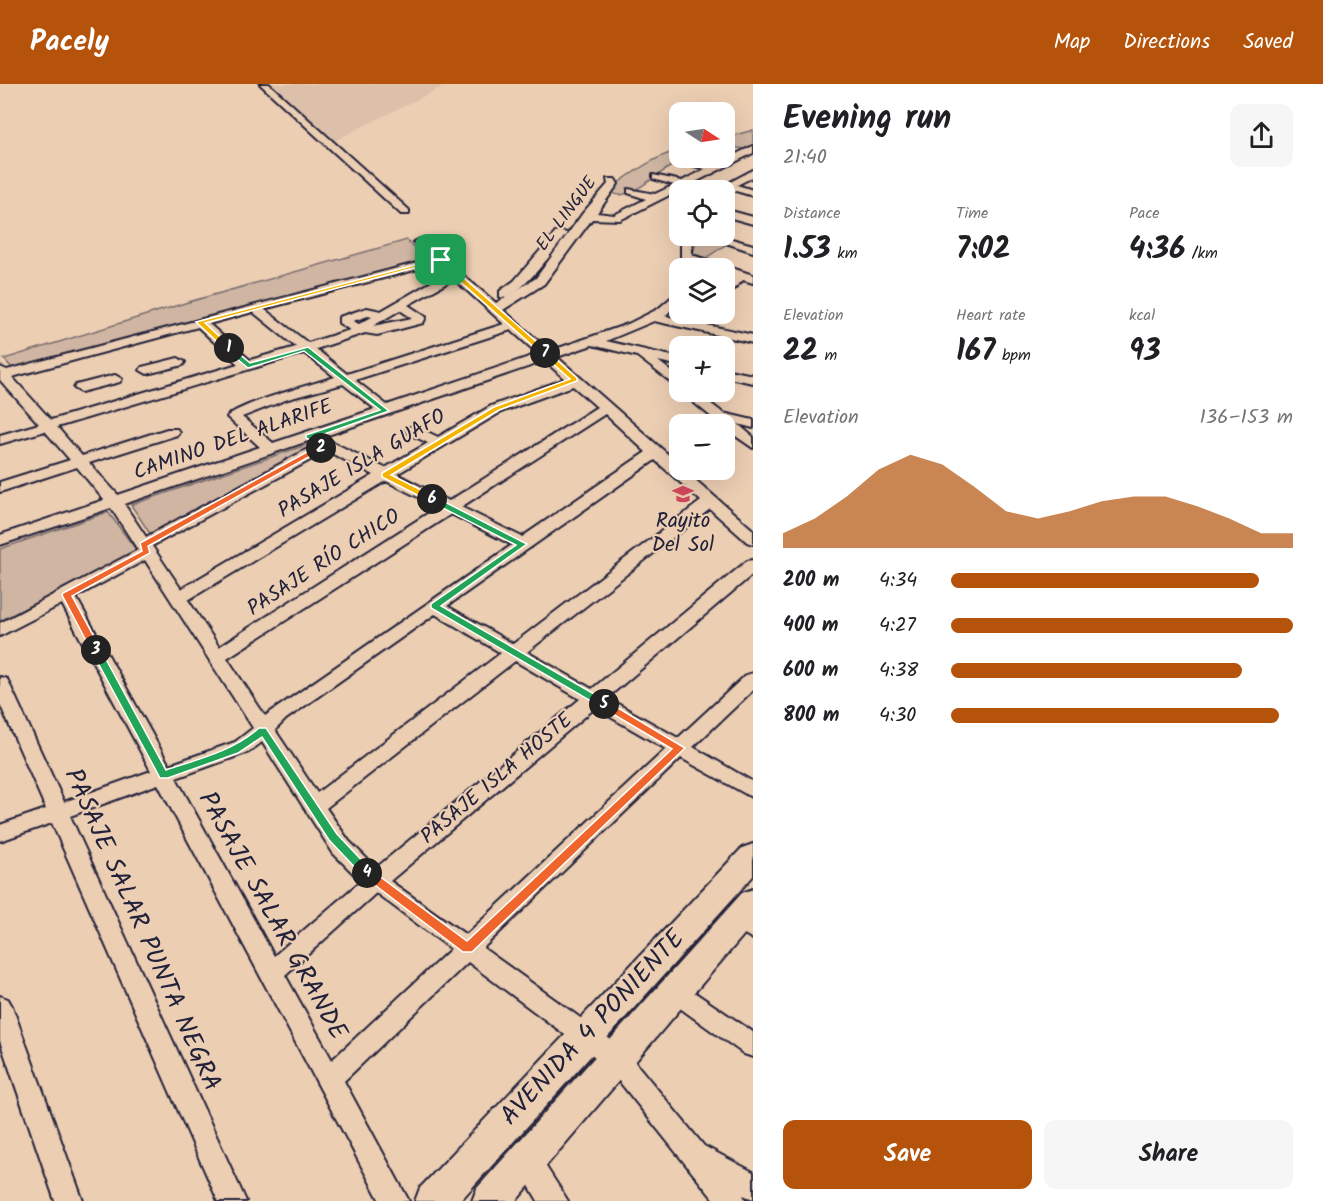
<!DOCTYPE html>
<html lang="en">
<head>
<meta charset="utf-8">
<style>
	body { margin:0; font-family:Kalam,sans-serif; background:#f6f6f6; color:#202124; height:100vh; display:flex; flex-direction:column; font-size:22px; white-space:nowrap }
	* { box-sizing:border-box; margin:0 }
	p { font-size:20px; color:#757577 }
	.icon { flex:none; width:33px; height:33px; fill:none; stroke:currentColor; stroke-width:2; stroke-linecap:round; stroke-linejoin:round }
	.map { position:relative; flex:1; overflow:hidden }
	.side { display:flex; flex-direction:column; background:#fff; width:570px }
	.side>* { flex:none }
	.needle { width:39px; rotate:102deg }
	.tools { position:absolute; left:669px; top:18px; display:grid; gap:12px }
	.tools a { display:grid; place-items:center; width:66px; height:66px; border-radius:12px; background:#fff; box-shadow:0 6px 24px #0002; font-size:30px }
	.pin { position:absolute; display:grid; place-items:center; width:51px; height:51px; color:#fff; margin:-26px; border-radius:12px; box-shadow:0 3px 9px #0006 }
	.km { position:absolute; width:30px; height:30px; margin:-15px; border-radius:50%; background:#222; color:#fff; font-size:16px; line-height:30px; text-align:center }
	.round { display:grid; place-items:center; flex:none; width:63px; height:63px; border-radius:12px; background:#f6f6f6 }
	.summary { display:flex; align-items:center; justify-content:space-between; height:102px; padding:0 30px }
	h1 { font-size:33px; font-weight:700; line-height:45px }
	.figures { display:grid; grid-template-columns:repeat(3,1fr); gap:9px; height:102px; padding:6px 30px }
	.figures div { display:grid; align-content:center }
	.figures b { font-size:30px; font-weight:700 }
	.figures small { font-size:16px; font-weight:400 }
	.figures p { font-size:16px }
	.chart { height:168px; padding:12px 30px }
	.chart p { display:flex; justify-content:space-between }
	.chart svg { width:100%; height:108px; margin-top:6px; fill:#b45309; opacity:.7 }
	.button { display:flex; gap:12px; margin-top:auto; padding:12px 30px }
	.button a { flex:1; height:69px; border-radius:12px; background:#b45309; color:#fff; font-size:24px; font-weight:700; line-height:69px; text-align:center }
	.button a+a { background:#f6f6f6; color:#202124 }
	ul { padding:0 30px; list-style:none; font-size:20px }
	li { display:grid; grid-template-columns:96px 72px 1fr; align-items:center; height:45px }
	li i { height:15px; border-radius:8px; background:#b45309 }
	header { display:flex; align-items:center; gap:36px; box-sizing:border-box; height:84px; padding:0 30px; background:#b45309; color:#fff }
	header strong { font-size:28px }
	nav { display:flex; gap:33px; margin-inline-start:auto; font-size:21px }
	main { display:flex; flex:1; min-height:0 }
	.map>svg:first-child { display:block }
	.built { fill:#dcc0a9 }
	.green { fill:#cfb5a2; stroke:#786c6e; stroke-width:1.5 }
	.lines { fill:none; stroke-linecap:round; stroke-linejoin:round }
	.street-casing { stroke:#22223b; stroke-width:4 }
	.secondary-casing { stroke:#22223b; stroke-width:4 }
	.street { fill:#ecceb3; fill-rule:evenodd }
	.secondary { fill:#ecceb3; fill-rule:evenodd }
	.split-1 { fill:#f5b400; stroke:#fff; stroke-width:1.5 }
	.split-2 { fill:#22a559; stroke:#fff; stroke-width:1.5 }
	.split-3 { fill:#f0652b; stroke:#fff; stroke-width:1.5 }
	.split-4 { fill:#22a559; stroke:#fff; stroke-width:1.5 }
	.split-5 { fill:#f0652b; stroke:#fff; stroke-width:1.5 }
	.split-6 { fill:#22a559; stroke:#fff; stroke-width:1.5 }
	.split-7 { fill:#f5b400; stroke:#fff; stroke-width:1.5 }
	.split-8 { fill:#f5b400; stroke:#fff; stroke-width:1.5 }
	.labels { text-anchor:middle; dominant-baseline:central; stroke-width:4.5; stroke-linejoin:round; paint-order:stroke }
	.far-street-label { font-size:18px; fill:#22223b; stroke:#ecceb3 }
	.street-label { font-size:21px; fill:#22223b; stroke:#ecceb3 }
	.poi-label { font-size:21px; fill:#22223b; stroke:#ecceb3 }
	.near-street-label { font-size:26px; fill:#22223b; stroke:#ecceb3 }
</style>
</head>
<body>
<header>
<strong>Pacely</strong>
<nav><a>Map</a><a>Directions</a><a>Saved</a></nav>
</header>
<main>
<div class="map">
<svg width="753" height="1117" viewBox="0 0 753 1117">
	<rect width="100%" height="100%" fill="#ecceb3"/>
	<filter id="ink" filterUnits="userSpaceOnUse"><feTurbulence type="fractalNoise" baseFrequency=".0167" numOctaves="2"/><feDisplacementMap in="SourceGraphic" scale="12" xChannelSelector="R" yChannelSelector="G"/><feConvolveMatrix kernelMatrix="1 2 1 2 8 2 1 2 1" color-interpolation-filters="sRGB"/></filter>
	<g filter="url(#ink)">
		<!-- built -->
		<polygon class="built" points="267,0 448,0 334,57"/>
		<!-- green -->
		<g class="green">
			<polygon points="753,46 753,61 744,65 725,62 725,54"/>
			<path d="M679 66 680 74H693C664 79 644 108 620 111 616 111 610 108 606 107 629 92 652 73 679 66Z"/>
			<polygon points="697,152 728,159 706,174 693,170"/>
			<polygon points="407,156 425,174 424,176 13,285 4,275 185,219"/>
			<polygon points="309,360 312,362 151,451 131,421"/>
			<polygon points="108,428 137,467 0,537 0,465"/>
		</g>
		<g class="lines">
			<defs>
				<g id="street">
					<polygon points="260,0 269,0 409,126 409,130 401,130"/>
					<path d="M753 62V69L620 136 592 135 544 200 503 226 550 267 628 240 658 225 680 206V217L665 232 753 251V259L654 237 606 257 680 274V282L658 277 680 294V305L637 272 592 261 557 273 680 381V386H684L753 446V460L747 458 710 425 527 568 592 605 747 477 753 476V490L607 614 678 654 746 591 753 589V606L693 663 753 698V714L681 674 483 864 625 966 704 1062 753 1088V1115L743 1111 746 1117H715L607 982 468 878 344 997 409 1117H380L158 700 70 732 246 1117H218L52 739 0 757V741L46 725 0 620V593L7 595 9 599 64 718 151 687 62 520 0 552V539L138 466 111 424 0 461V451L104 416 77 383 0 408V398L70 376 45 347 0 360V351L39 340 0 296V283L7 286 432 175 414 158 420 155 496 219 536 194 583 129 608 100 607 95H615L618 100 597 129 614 131 646 115 628 109V105L655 110 674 101 653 95V91L682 97 705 85 684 79V75L713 81ZM438 180 447 189 381 227 367 224 339 233V239L350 246 308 259 264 225ZM454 195 504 240 347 290 316 265 365 249 377 251 423 239 426 233 408 221ZM400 226 412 234 373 242ZM253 228 296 263 250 276 209 240ZM368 232 372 233 359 240 353 237ZM198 243 238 280 51 336 12 293ZM511 246 538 270 387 321 355 296ZM304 269 335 293C314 300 237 320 227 333L260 363 118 411 89 379 177 351 179 348 177 345H167L82 372 57 343ZM545 277 565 295 491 322 438 353 417 343H407L405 346 407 349 428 359 385 384 322 353ZM343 300 375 325 273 359 242 333 288 315ZM573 302 597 323 449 417 397 390 501 328ZM605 330 646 368 522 453 461 423ZM308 357 315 361 146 453 124 420ZM327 367 374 391 181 505 152 462ZM655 376 701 417 513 560 447 522ZM386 397 438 423 219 563 188 516ZM451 430 512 461 265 632 227 574ZM145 476 253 644 235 658 169 681 76 513ZM435 530 501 569 317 709 275 646 286 635ZM515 577 580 615 376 784 349 757 326 724ZM595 624 666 665 466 851 390 797ZM262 658 333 769 361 797 274 872 176 694 249 668ZM376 809 451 865 332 976 285 891Z"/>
					<polygon points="753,86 753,93 737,101 753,106 753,112 729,105 724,108 715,106"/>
					<polygon points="724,125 753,133 753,140 724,132"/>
					<path d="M557 147 567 149C556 164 518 217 500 213V207L514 197Z"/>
					<polygon points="681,152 692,152 692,171 753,191 753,199 743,196 724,214 724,202 733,193 724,190 724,184 710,184 692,179 691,184 681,184"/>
					<polygon points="705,152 721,152 753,161 753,168"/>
					<polygon points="178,274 185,278 183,281 147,290 140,286 142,283"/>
					<polygon points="724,285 753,291 753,299 724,293"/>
					<polygon points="115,291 122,295 120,298 81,308 74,304 76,301"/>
					<polygon points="681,308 696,308 723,329 753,336 753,344 738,340 753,353 753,364 724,344 724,340 720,340"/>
					<polygon points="738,827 753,834 753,855 730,842 727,836 730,830"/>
					<polygon points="674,897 682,900 753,948 753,973 744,970 666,914 662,907 666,900"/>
					<polygon points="0,912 8,915 12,922 83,1117 55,1117 0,957"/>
					<polygon points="527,1063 536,1067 568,1117 538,1117 514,1076 518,1067"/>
				</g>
				<g id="secondary">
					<polygon points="753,760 753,792 460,1117 415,1117 420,1104 742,764"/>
					<polygon points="753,805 753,840 516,1117 472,1117 477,1104 742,809"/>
				</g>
			</defs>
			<!-- street casing -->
			<use href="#street" class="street-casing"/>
			<!-- secondary casing -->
			<use href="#secondary" class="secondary-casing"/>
			<!-- street -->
			<use href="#street" class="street"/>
			<!-- secondary -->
			<use href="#secondary" class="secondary"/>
		</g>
	</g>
	<!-- split-1 -->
	<polygon class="split-1" points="438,175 444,176 205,239 231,263 231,266 226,266 196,238"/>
	<!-- split-2 -->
	<polygon class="split-2" points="226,263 231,263 250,279 308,263 389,327 316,353 330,361 318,365 320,361 306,354 306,351 380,326 304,267 248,284 226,266"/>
	<!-- split-3 -->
	<polygon class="split-3" points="318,362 325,364 148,462 150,469 72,512 101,566 92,568 62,511 63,509 142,467 140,459"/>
	<!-- split-4 -->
	<path class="split-4" d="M96 562 101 566 166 686C199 675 233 667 259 644H266L337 750 371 786V792H363L329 756 262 653 238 669 168 694H160L91 566Z"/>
	<!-- split-5 -->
	<polygon class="split-5" points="601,618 608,618 685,664 472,868 463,868 363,792 363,786 371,786 467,857 672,665 601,623"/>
	<!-- split-6 -->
	<polygon class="split-6" points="429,413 435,413 527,460 441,522 608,618 608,623 601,623 431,524 431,520 516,461 429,417"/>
	<!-- split-7 -->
	<polygon class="split-7" points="543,268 548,268 577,294 577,297 499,326 391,391 435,413 435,417 429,417 382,393 382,389 494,323 570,295 543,271"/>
	<!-- split-8 -->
	<polygon class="split-8" points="441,174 548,268 548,271 543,271 438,178"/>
	<!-- icons -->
	<defs>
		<symbol id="school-bare" viewBox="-9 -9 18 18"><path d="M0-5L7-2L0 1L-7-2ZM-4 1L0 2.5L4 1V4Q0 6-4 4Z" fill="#d1495b" stroke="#ecceb3" stroke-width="2.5" paint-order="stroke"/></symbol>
	</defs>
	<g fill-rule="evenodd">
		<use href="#school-bare" x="668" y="395" width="30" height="30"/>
	</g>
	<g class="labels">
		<!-- far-street labels -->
		<g class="far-street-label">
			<text transform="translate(567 130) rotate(-53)">EL LINGUE</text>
		</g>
		<!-- street labels -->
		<g class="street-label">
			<text transform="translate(233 356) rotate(-19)">CAMINO DEL ALARIFE</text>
			<text transform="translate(362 380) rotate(-31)">PASAJE ISLA GUAFO</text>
			<text transform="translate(324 479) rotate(-33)">PASAJE RÍO CHICO</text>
			<text transform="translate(497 695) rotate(-40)">PASAJE ISLA HOSTE</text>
		</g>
		<!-- poi labels -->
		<g class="poi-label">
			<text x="683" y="437">Rayito<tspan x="683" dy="24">Del Sol</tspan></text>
		</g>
		<!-- near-street labels -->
		<g class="near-street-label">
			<text transform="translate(272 832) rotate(61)">PASAJE SALAR GRANDE</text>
			<text transform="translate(142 846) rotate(66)">PASAJE SALAR PUNTA NEGRA</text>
			<text transform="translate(593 944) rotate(-47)">AVENIDA 4 PONIENTE</text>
		</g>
	</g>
</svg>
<div class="tools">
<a><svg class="needle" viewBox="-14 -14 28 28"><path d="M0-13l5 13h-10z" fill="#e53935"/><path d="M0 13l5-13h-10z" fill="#757577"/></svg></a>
<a><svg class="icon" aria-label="locate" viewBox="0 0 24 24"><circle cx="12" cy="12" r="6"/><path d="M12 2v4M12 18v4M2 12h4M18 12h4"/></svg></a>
<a><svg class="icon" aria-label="layers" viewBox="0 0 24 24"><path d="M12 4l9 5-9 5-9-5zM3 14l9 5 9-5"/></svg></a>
<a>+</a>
<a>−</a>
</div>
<div class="pin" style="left:441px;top:176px;background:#1e9e55"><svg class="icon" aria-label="arrive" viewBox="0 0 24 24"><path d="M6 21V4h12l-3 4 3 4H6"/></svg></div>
<b class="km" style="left:229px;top:264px">1</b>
<b class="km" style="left:321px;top:364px">2</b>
<b class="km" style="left:96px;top:566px">3</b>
<b class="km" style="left:367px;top:789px">4</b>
<b class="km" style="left:604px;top:620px">5</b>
<b class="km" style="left:432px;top:415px">6</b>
<b class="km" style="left:545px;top:269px">7</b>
</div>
<section class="side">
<div class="summary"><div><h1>Evening run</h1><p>21:40</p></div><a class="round"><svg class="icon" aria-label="share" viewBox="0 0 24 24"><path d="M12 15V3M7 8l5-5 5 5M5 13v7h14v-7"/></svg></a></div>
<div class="figures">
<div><p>Distance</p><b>1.53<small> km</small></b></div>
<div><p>Time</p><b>7:02</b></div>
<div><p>Pace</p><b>4:36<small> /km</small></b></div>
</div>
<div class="figures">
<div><p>Elevation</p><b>22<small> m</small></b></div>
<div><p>Heart rate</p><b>167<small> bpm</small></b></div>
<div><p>kcal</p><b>93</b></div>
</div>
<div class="chart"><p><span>Elevation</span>136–153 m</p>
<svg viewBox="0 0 160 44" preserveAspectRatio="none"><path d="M0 44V38L10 32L20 23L30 12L40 6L50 10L60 19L70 29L80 32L90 29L100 25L110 23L120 23L130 27L140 32L150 38L160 38V44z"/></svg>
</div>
<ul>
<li><b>200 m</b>4:34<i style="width:90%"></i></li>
<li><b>400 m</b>4:27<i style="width:100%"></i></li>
<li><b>600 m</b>4:38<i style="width:85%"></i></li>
<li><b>800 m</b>4:30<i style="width:96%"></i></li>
</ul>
<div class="button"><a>Save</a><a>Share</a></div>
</section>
</main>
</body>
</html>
